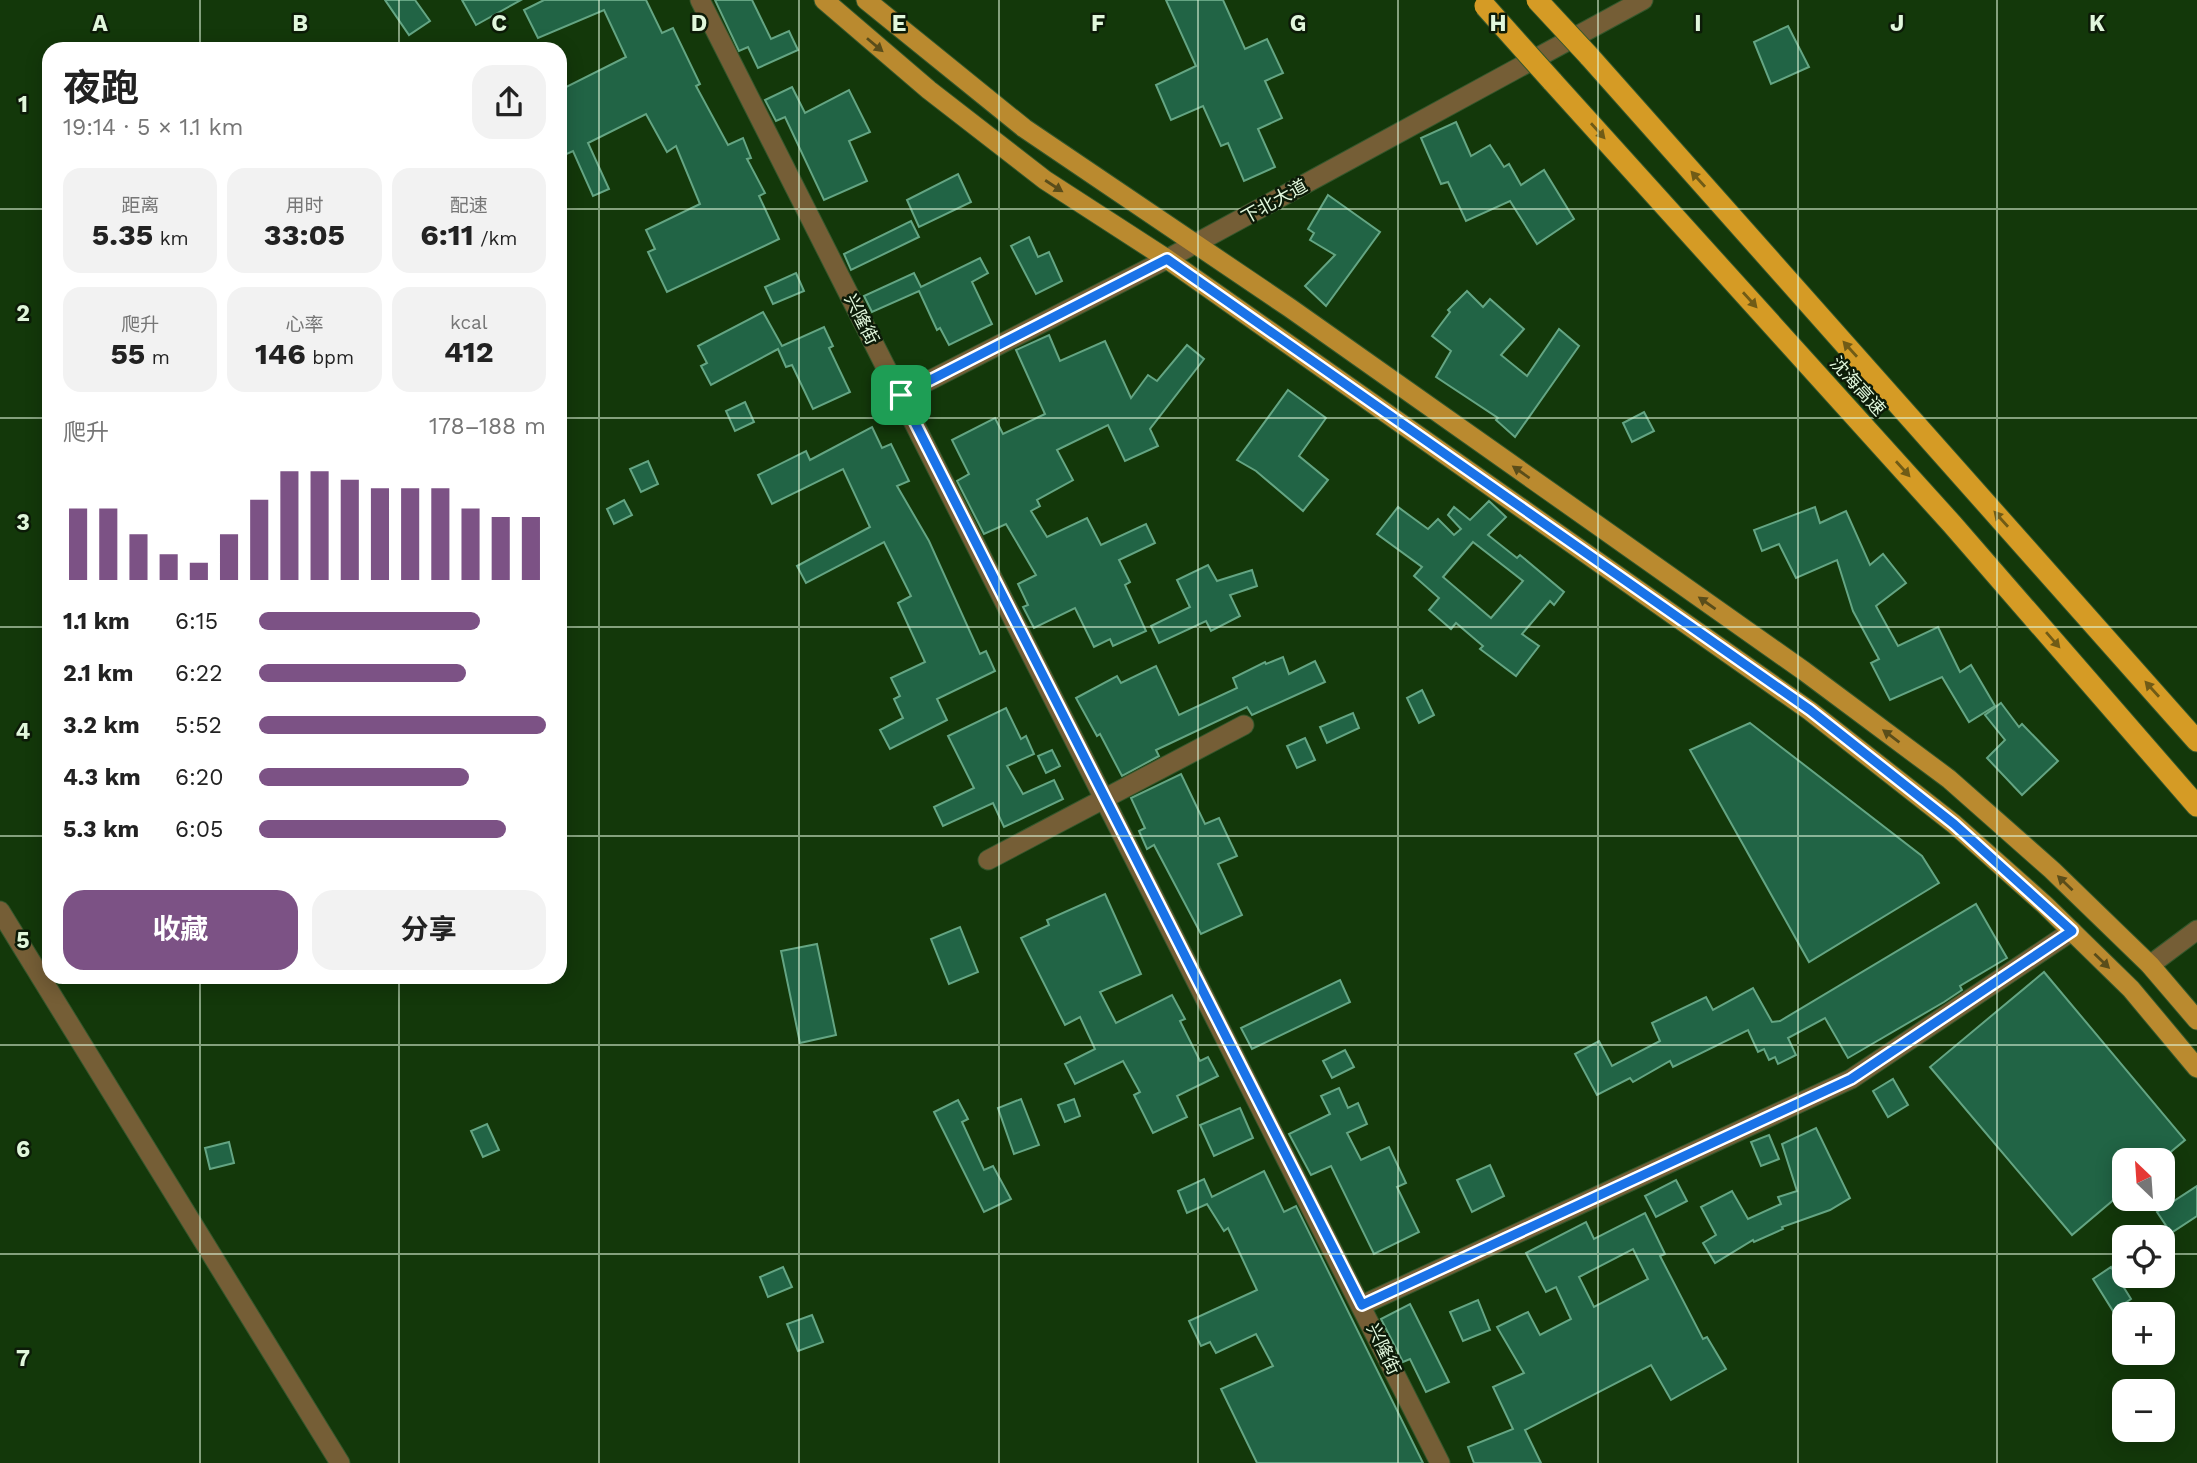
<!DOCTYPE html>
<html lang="zh">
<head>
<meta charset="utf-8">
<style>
	body { margin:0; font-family:"Work Sans","Noto Sans SC",sans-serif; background:#f2f2f2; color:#222; height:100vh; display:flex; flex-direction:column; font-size:26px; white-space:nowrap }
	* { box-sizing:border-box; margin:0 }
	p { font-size:23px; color:#767676 }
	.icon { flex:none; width:38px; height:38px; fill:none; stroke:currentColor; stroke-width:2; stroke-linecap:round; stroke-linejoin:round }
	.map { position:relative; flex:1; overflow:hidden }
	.panel { position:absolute; left:42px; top:42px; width:525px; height:942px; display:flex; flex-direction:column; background:#fff; border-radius:21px; box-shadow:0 4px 18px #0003 }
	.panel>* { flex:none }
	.needle { width:46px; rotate:335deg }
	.fabs { position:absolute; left:2112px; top:1148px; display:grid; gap:14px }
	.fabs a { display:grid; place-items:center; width:63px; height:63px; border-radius:14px; background:#fff; box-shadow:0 4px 18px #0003; font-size:35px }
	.pin { position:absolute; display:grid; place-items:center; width:60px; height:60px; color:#fff; margin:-30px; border-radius:14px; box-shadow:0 4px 10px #0006 }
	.round { display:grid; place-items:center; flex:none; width:74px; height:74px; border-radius:21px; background:#f2f2f2 }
	.overview { display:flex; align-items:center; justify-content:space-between; height:119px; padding:0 21px }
	h1 { font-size:38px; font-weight:700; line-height:52px }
	.figures { display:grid; grid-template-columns:repeat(3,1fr); gap:10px; height:119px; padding:7px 21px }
	.figures div { display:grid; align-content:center; border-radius:18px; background:#f2f2f2; text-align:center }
	.figures b { font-size:30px; font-weight:700 }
	.figures small { font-size:19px; font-weight:400 }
	.figures p { font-size:19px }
	.chart { height:196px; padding:14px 21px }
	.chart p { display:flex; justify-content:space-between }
	.chart svg { width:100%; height:126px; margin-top:7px; stroke:#7c5285; stroke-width:6 }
	.button { display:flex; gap:14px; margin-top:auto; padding:14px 21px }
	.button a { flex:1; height:80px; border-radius:21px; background:#7c5285; color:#fff; font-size:28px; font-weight:700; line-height:80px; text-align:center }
	.button a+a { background:#f2f2f2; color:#222 }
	ul { padding:0 21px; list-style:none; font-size:23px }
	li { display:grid; grid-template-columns:112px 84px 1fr; align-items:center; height:52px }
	li i { height:18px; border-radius:9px; background:#7c5285 }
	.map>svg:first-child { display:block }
	.building { fill:#216445; stroke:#64a583; stroke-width:2; fill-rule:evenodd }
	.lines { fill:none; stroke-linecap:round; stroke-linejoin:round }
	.minor-casing { stroke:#34572c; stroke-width:21 }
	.tertiary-casing { stroke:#34572c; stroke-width:21 }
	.primary-casing { stroke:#34572c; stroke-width:21 }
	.motorway-casing { stroke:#34572c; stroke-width:23 }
	.minor { stroke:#755e36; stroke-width:19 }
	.tertiary { stroke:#755e36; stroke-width:19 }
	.primary { stroke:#ba8a2f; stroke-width:19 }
	.motorway { stroke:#d59b25; stroke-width:21 }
	.motorway-bridge-casing { stroke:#34572c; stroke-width:23; stroke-linecap:butt }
	.motorway-bridge { stroke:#d59b25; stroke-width:21 }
	.oneway { fill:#5a4d1a }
	.oneway2 { fill:#705b16 }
	.route-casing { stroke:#fff; stroke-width:14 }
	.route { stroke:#1a73e8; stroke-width:9 }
	.grid { fill:none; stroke:#e1f7dc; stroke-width:2; stroke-opacity:0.55 }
	.labels { text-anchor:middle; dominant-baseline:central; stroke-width:5; stroke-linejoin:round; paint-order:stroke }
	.street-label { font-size:18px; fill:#e1f7dc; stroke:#0c1b08 }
	.grid-label { font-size:23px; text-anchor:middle; font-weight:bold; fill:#e1f7dc; stroke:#0c1b08; stroke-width:5; stroke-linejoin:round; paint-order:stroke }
</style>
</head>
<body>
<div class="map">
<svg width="2197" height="1463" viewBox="0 0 2197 1463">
	<rect width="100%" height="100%" fill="#13380a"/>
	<!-- building -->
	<g class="building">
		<polygon points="385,0 415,0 430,21 409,35"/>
		<polygon points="462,0 521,0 476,25"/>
		<polygon points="544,0 646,0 662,33 673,28 700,84 696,86 728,145 743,138 751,158 747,159 765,193 759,196 779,239 667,292 648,252 655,249 646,230 700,204 676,146 667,152 646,114 588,143 609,189 593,196 573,151 560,157 560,90 626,57 604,10 538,38 524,10"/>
		<polygon points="715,0 752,0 771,39 789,31 798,50 758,68 748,47 739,51"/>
		<polygon points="1166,0 1223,0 1245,49 1267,39 1283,73 1265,81 1282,118 1258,129 1275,167 1244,181 1228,143 1221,146 1203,106 1171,120 1156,85 1196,66"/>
		<polygon points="1788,26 1809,67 1771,84 1754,42"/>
		<polygon points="792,87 805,113 849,90 870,132 849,141 867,181 824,200 785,117 776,121 765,100"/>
		<polygon points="1456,122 1471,156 1490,145 1504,167 1509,164 1521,185 1544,170 1574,219 1537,244 1510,201 1466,221 1448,182 1441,184 1421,138"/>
		<polygon points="958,174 971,202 919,227 907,200"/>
		<polygon points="1328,195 1380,232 1326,306 1305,286 1335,255 1310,240 1314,233 1308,229"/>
		<polygon points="911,221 919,237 851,270 844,254"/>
		<polygon points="1029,237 1038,257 1049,252 1062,281 1036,294 1011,246"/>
		<polygon points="980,258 988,273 972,282 992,324 949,345 940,328 937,330 919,291 872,312 864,296 914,273 921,287"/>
		<polygon points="796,273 804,291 773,304 765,287"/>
		<polygon points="1467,291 1483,307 1490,299 1524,329 1501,355 1527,376 1559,329 1579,346 1515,437 1496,420 1498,418 1436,377 1451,351 1432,336 1450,312 1448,310"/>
		<polygon points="763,312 782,346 824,327 833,346 829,348 850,392 813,409 792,365 786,367 778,349 711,385 701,366 707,363 698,346"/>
		<polygon points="1049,335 1060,361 1105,341 1131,398 1148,375 1157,381 1187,345 1204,359 1150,429 1158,446 1125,461 1108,425 1057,450 1073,480 1037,500 1040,506 1031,511 1047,537 1087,518 1101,545 1146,524 1155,543 1119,560 1130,582 1125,585 1146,631 1113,646 1110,639 1094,647 1075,608 1034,628 1023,607 1028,605 1018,584 1036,575 1006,524 984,534 957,481 969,474 952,440 995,418 1003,434 1045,414 1016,350"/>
		<polygon points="1288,390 1326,418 1299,456 1328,480 1303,511 1256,471 1237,460"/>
		<polygon points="745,402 754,422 735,431 726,411"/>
		<polygon points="1644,412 1654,431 1632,442 1623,423"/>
		<polygon points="872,427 882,448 891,444 909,481 897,486 929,541 980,654 986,651 995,671 937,699 947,720 890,749 880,730 903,718 894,699 900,696 891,678 925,662 898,603 911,596 884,542 806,583 797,566 870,527 843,469 772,504 758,475 806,451 810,460"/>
		<polygon points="648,461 658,484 641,492 630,469"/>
		<polygon points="624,500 632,515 614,524 607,509"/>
		<path d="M1489 501 1506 517 1488 535 1517 558 1520 555 1564 592 1554 605 1550 601 1522 634 1539 646 1516 676 1480 649 1483 646 1456 623 1451 629 1429 610 1439 598 1414 576 1422 567 1377 534 1398 507 1428 529 1438 519 1454 535 1461 529 1448 515 1454 507 1470 520ZM1473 542 1523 581 1491 618 1443 577Z"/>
		<polygon points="1815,507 1820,523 1846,511 1870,565 1883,554 1906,583 1876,606 1898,646 1938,627 1960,672 1971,665 1995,706 1969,722 1942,677 1890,700 1871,663 1879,659 1853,611 1837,560 1796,578 1779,544 1762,551 1754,530"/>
		<polygon points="1208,565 1217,581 1252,570 1257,586 1230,595 1240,616 1211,631 1206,621 1159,643 1151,626 1190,607 1177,580"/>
		<polygon points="1283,657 1289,674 1315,661 1325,682 1252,715 1247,707 1156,750 1159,756 1122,776 1100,734 1097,736 1076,698 1117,676 1121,683 1156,666 1179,715 1237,688 1233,678 1265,662 1266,664"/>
		<polygon points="1422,690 1434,715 1419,723 1407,698"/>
		<polygon points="2001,703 2019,727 2022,724 2058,761 2022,795 1987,758 2005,740 1985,715"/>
		<polygon points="1006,708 1021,739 1026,736 1034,754 1007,766 1023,794 1054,780 1063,799 1004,827 993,803 943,826 934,807 974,788 948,736"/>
		<polygon points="1353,713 1359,728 1327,743 1320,727"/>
		<polygon points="1750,723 1922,856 1939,883 1809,962 1690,750"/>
		<polygon points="1305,738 1315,760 1297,768 1287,746"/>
		<polygon points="1052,750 1060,766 1046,773 1038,756"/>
		<polygon points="1181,774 1205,824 1219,818 1237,856 1218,864 1242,915 1201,934 1154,845 1147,849 1139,831 1145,828 1131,798"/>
		<polygon points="1105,894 1141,974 1100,992 1116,1023 1172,995 1185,1019 1180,1021 1200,1061 1208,1057 1218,1076 1177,1096 1187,1117 1153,1133 1134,1095 1140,1092 1123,1061 1075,1084 1065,1064 1095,1049 1080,1017 1065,1025 1021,938 1049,925 1047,920"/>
		<polygon points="1976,904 2007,958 1960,986 1962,990 1944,1002 1848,1058 1825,1018 1788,1038 1796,1055 1778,1064 1775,1057 1769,1060 1764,1049 1758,1052 1748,1030 1673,1067 1670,1061 1633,1082 1630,1078 1597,1095 1575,1054 1599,1041 1612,1066 1660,1041 1652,1023 1706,997 1713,1010 1753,988 1772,1022 1780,1021"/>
		<polygon points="960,927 978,972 949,984 931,939"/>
		<polygon points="817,944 836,1035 800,1043 781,951"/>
		<polygon points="2044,972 2185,1140 2161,1160 2124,1160 2124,1191 2072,1235 1930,1067"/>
		<polygon points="1340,980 1350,1002 1252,1049 1241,1028"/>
		<polygon points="1345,1050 1354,1067 1332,1078 1323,1061"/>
		<polygon points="1893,1079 1908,1105 1888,1117 1873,1091"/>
		<polygon points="1339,1088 1348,1108 1358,1103 1367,1124 1347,1133 1361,1160 1389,1147 1406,1183 1397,1187 1419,1232 1374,1254 1331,1166 1311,1175 1289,1134 1330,1114 1321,1096"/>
		<polygon points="1021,1099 1039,1145 1014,1154 998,1108"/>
		<polygon points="1074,1099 1080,1116 1065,1122 1058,1105"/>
		<polygon points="958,1100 968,1119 962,1122 984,1170 993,1166 1011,1199 984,1212 934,1112"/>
		<polygon points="1240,1108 1253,1138 1214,1156 1200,1125"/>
		<polygon points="487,1124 499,1150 483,1157 471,1131"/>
		<polygon points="1816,1128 1850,1198 1830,1210 1782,1227 1783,1229 1754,1242 1753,1240 1715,1263 1703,1243 1716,1235 1701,1207 1732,1191 1748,1219 1781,1204 1778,1197 1797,1191 1782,1144"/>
		<polygon points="1769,1135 1779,1159 1761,1166 1751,1142"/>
		<polygon points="229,1142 234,1163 210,1169 205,1148"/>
		<polygon points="1490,1165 1504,1196 1472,1212 1457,1180"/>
		<polygon points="1264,1171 1284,1212 1296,1206 1423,1463 1257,1463 1221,1389 1273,1366 1256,1334 1216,1353 1210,1342 1201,1346 1189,1321 1257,1290 1228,1228 1224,1231 1207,1204 1187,1213 1178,1191 1204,1179 1212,1197"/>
		<polygon points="1676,1180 1687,1201 1656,1217 1645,1196"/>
		<polygon points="2197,1186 2197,1216 2171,1233 2157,1212"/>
		<path d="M1645 1213 1665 1254 1660 1256 1703 1339 1707 1337 1726 1369 1671 1400 1651 1365 1525 1430 1541 1463H1474L1468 1447 1513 1429 1493 1387 1524 1373 1497 1327 1528 1312 1540 1335 1571 1319 1556 1287 1546 1292 1526 1253 1586 1222 1594 1239ZM1633 1249 1648 1279 1594 1307 1579 1277Z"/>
		<polygon points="783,1267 792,1287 768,1297 760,1277"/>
		<polygon points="2111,1267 2131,1299 2113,1311 2093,1279"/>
		<polygon points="1478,1300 1490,1330 1463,1341 1450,1312"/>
		<polygon points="1410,1304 1449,1382 1426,1392 1410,1359 1403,1362 1381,1319"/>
		<polygon points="812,1315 823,1342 798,1351 787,1324"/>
	</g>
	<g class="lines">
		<defs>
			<g id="minor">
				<polyline points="988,860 1244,725"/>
				<polyline points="0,911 340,1463"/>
				<polyline points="2150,965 2197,930"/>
				<polyline points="1362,1305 1851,1079 2072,931"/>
			</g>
			<g id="tertiary">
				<polyline points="700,0 1440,1463"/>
				<polyline points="901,395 1167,259 1643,0"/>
			</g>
			<g id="primary">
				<polyline points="824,0 929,90 1045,180 1167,259 1810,711 1954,824 2045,905 2131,989 2197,1068"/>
				<polyline points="866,0 1024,128 1290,308 1804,671 1949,779 2052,870 2150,965 2197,1020"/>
			</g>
			<g id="motorway">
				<polyline points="1589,56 2197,741"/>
				<polyline points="1552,81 1952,524 2197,806"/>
			</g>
		</defs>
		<!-- minor casing -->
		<use href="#minor" class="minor-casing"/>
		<!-- tertiary casing -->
		<use href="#tertiary" class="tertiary-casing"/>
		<!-- primary casing -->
		<use href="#primary" class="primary-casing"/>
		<!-- motorway casing -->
		<use href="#motorway" class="motorway-casing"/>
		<!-- minor -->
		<use href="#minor" class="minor"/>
		<!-- tertiary -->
		<use href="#tertiary" class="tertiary"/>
		<!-- primary -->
		<use href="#primary" class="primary"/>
		<!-- motorway -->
		<use href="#motorway" class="motorway"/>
		<defs>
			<g id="motorway-bridge">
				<polyline points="1537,0 1589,56"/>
				<polyline points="1485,6 1552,81"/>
			</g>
		</defs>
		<!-- motorway-bridge casing -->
		<use href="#motorway-bridge" class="motorway-bridge-casing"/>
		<!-- motorway-bridge -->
		<use href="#motorway-bridge" class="motorway-bridge"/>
	</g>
	<!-- one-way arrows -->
	<defs><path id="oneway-solid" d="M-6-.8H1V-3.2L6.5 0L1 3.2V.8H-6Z" transform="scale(1.75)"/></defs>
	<g class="oneway">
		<use href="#oneway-solid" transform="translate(875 45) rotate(40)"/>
		<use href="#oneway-solid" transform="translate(1054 186) rotate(33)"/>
		<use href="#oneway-solid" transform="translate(1521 472) rotate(-145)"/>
		<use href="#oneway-solid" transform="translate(1707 603) rotate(-145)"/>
		<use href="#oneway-solid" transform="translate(1891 736) rotate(-143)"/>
		<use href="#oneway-solid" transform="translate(2065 883) rotate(-136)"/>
		<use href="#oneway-solid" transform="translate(2102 961) rotate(44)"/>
	</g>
	<g class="oneway2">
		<use href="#oneway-solid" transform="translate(1598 131) rotate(48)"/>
		<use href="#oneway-solid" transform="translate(1698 179) rotate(-132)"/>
		<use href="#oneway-solid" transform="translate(1750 300) rotate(48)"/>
		<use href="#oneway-solid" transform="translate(1850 349) rotate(-132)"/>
		<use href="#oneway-solid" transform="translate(1903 469) rotate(48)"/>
		<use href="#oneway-solid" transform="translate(2001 519) rotate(-132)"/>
		<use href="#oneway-solid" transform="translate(2053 640) rotate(49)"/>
		<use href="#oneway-solid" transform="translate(2152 689) rotate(-132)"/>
	</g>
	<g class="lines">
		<defs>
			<polygon id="route" points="1167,259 1810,710 1954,824 2072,931 1851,1079 1362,1305 901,395"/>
		</defs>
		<!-- route casing -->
		<use href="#route" class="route-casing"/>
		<!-- route -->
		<use href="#route" class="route"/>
	</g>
	<!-- grid -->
	<path class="grid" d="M200 0V49M399 0V49M599 0V1463M799 0V1463M999 0V1463M1198 0V1463M1398 0V1463M1598 0V1463M1798 0V1463M1997 0V1463M0 209H49M560 209H2197M0 418H49M560 418H2197M0 627H49M560 627H2197M0 836H49M560 836H2197M200 976V1463M399 976V1463M0 1045H2197M0 1254H2124M2163 1254H2197"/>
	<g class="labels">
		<!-- street labels -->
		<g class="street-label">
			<text transform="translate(1274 201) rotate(-29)">下北大道</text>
			<text transform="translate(862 319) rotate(63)">兴隆街</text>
			<text transform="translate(1858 386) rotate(48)">沈海高速</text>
			<text transform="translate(1384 1349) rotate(64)">兴隆街</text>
		</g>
	</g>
	<g class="grid-label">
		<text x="100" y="31">A</text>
		<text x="300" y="31">B</text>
		<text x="499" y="31">C</text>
		<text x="699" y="31">D</text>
		<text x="899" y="31">E</text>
		<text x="1098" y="31">F</text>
		<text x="1298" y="31">G</text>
		<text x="1498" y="31">H</text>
		<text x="1698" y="31">I</text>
		<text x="1897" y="31">J</text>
		<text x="2097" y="31">K</text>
		<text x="23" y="112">1</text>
		<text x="23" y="321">2</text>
		<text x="23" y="530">3</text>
		<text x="23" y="739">4</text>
		<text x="23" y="948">5</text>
		<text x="23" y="1157">6</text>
		<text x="23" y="1366">7</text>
	</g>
</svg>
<div class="fabs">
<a><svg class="needle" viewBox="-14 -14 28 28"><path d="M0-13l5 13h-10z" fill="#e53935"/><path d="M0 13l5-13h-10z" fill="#767676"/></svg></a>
<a><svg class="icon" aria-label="locate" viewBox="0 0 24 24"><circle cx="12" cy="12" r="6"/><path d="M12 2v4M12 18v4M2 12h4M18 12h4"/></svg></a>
<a>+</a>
<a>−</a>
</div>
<div class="pin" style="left:901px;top:395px;background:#1e9e55"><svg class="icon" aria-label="arrive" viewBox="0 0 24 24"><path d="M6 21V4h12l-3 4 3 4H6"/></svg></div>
<section class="panel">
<div class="overview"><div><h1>夜跑</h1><p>19:14 · 5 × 1.1 km</p></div><a class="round"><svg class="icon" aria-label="share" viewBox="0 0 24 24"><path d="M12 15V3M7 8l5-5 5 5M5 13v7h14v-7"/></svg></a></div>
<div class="figures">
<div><p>距离</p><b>5.35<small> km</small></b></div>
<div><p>用时</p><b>33:05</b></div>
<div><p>配速</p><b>6:11<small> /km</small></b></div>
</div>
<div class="figures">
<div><p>爬升</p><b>55<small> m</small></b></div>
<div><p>心率</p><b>146<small> bpm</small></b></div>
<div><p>kcal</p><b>412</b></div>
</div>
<div class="chart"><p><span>爬升</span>178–188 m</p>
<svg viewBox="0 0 160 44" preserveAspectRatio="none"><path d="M5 44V19M15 44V19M25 44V28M35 44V35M45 44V38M55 44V28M65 44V16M75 44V6M85 44V6M95 44V9M105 44V12M115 44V12M125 44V12M135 44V19M145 44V22M155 44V22"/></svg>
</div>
<ul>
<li><b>1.1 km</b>6:15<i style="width:77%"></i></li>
<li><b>2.1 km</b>6:22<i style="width:72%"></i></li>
<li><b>3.2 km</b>5:52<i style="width:100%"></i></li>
<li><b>4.3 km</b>6:20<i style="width:73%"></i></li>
<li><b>5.3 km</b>6:05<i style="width:86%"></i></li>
</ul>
<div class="button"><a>收藏</a><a>分享</a></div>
</section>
</div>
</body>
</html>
